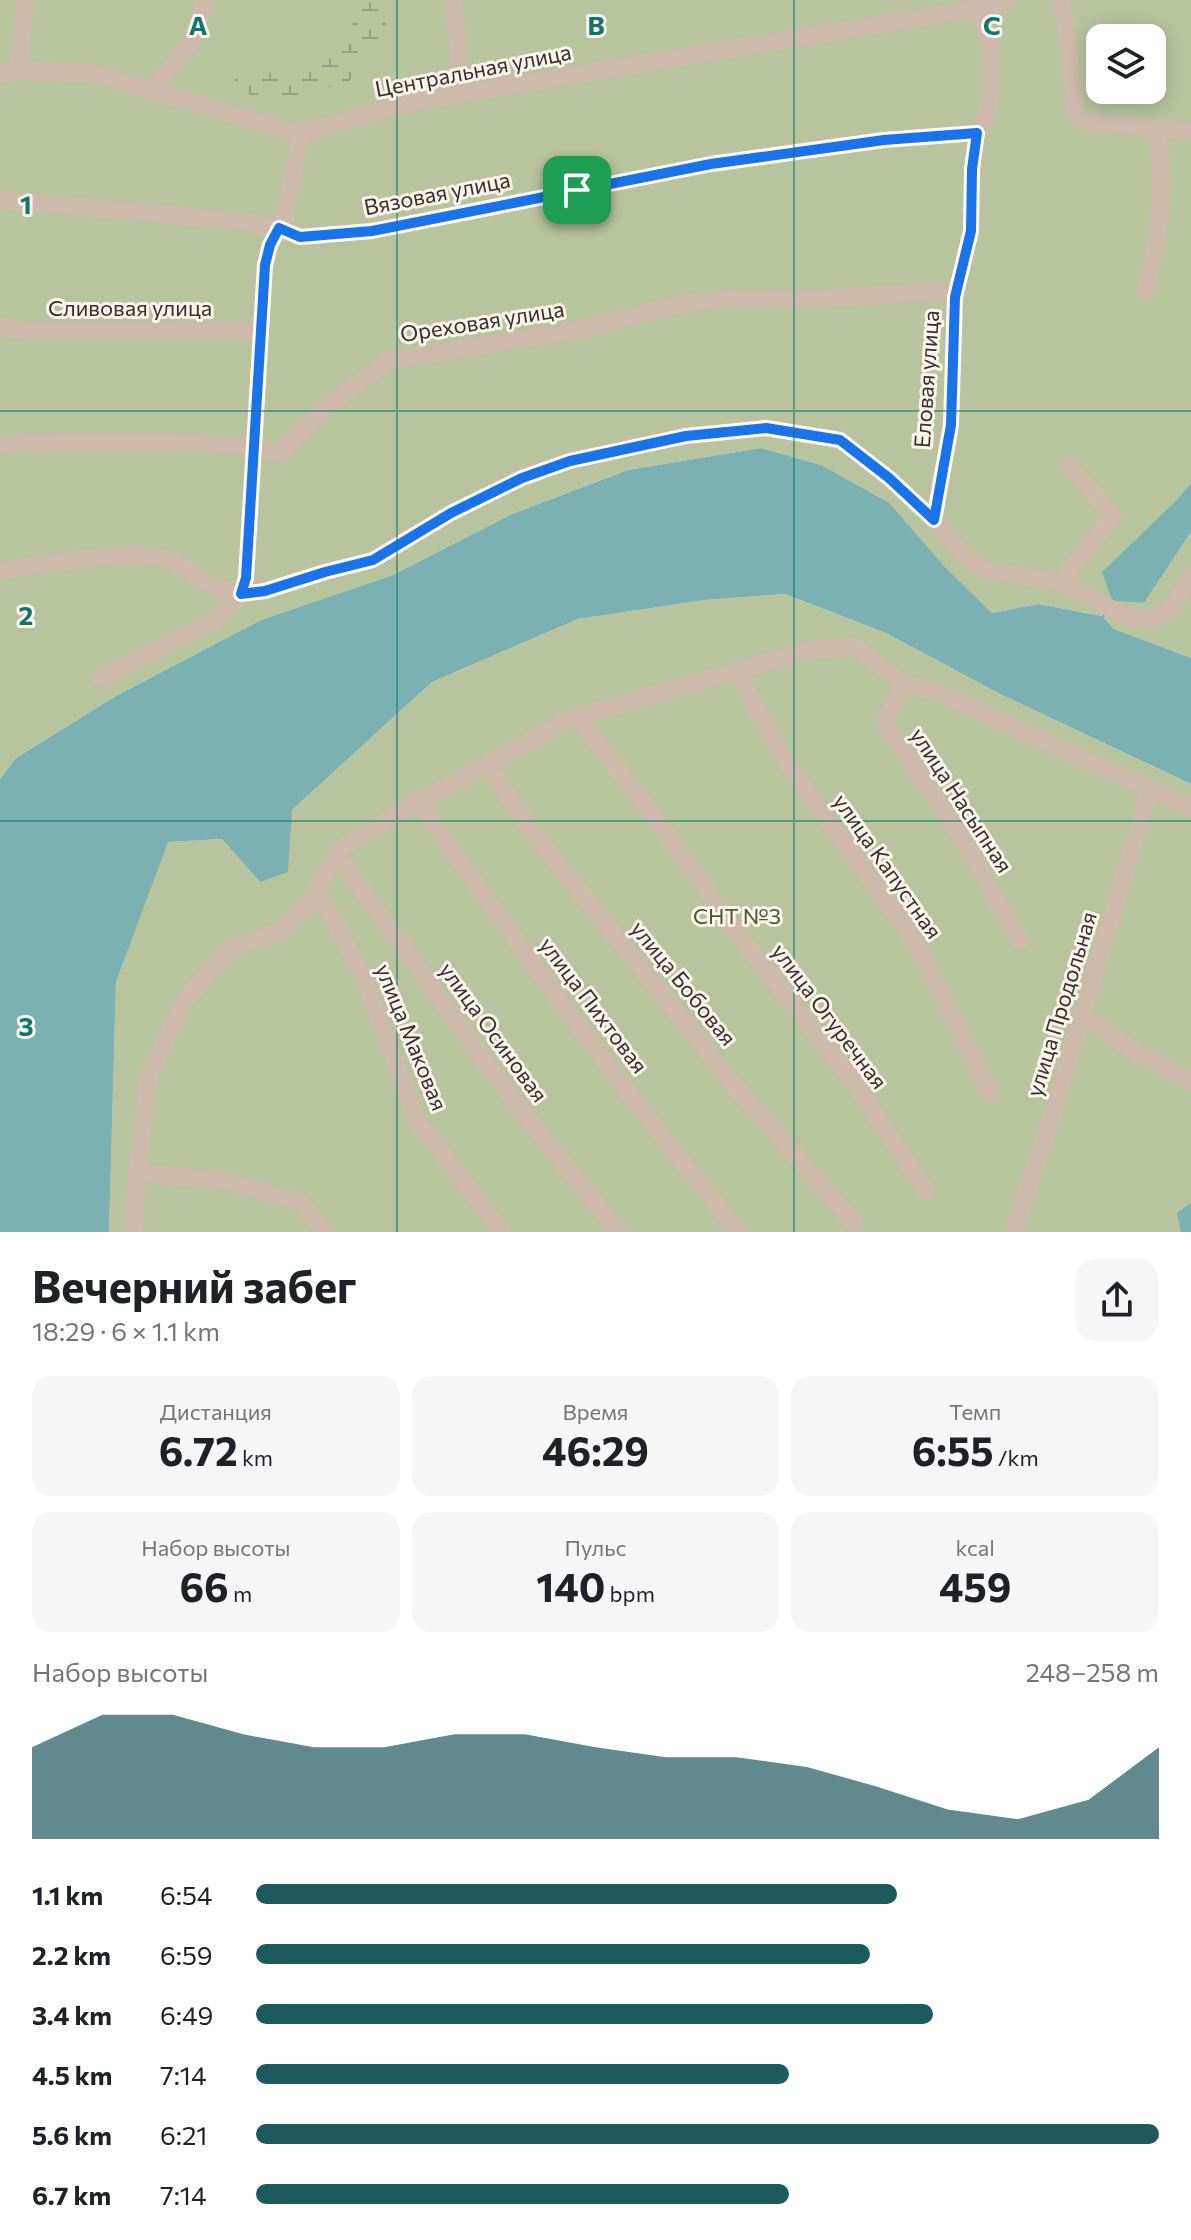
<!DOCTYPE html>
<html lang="ru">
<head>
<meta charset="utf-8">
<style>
	body { margin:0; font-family:Commissioner,sans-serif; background:#f6f6f6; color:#202124; height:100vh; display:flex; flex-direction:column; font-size:30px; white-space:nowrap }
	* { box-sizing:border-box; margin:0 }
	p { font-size:26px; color:#757577 }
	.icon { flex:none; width:44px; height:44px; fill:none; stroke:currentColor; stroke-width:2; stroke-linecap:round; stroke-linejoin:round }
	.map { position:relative; height:1232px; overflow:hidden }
	.side { display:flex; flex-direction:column; background:#fff; flex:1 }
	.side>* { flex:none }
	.fabs { position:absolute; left:1086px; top:24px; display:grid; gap:16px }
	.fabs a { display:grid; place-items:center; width:80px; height:80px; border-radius:16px; background:#fff; box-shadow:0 4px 20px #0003; font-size:40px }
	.pin { position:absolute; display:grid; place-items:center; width:68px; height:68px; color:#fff; margin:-34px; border-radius:16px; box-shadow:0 4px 12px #0006 }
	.round { display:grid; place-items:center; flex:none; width:84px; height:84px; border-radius:24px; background:#f6f6f6 }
	.overview { display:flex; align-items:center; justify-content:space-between; height:136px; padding:0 32px }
	h1 { font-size:44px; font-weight:700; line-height:60px }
	.stats { display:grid; grid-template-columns:repeat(3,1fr); gap:12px; height:136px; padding:8px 32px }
	.stats div { display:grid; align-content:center; border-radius:20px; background:#f6f6f6; text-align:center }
	.stats b { font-size:40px; font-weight:700 }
	.stats small { font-size:22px; font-weight:400 }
	.stats p { font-size:22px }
	.chart { height:224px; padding:16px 32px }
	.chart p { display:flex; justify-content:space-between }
	.chart svg { width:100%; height:144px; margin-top:8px; fill:#1d5a5e; opacity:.7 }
	ul { padding:0 32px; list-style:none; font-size:26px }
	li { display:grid; grid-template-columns:128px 96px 1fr; align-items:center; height:60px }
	li i { height:20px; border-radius:10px; background:#1d5a5e }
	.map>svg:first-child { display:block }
	.green { fill:#b8c49e; fill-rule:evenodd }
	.wetland { fill:url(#wetland-marsh) }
	.water { fill:#7cb1b3 }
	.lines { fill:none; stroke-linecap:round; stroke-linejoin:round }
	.minor { stroke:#cdbaaa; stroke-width:18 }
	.route-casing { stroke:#fff; stroke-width:16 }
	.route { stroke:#1a73e8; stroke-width:10 }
	.grid { fill:none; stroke:#0f766e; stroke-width:2; stroke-opacity:0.55 }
	.labels { text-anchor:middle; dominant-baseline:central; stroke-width:6; stroke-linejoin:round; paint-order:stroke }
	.street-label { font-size:22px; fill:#3a2f2a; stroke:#fbf4ec }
	.park-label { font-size:22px; fill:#495a2c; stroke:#fbf4ec }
	.grid-label { font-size:26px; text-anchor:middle; font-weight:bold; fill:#0f766e; stroke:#fbf4ec; stroke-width:6; stroke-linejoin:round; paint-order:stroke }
</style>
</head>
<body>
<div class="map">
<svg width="1191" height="1232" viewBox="0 0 1191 1232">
	<defs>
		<pattern id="wetland-marsh" width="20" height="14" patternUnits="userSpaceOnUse" patternTransform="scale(2)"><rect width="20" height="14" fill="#b8c49e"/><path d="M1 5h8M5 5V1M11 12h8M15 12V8" fill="none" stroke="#97a081"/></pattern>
	</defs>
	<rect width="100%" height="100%" fill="#f4eadf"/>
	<!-- green -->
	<g class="green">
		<path d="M0 0H1191V483L1103 616 1038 604 992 613 943 565 821 465 761 448 628 470 512 514 393 575 261 620 116 696 16 758 0 779ZM1100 38H1152V90H1100Z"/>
		<polygon points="1191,532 1191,658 1114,629 1104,618 1114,601 1144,603"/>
		<polygon points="785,594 886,633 998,693 1191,784 1191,1232 109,1232 116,982 167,842 222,839 260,882 292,810 432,682 578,619 705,600"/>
	</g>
	<!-- wetland -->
	<polygon class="wetland" points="356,0 388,0 385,33 377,49 349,81 281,102 256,97 235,87 235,74 285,72 314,61 352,26"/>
	<!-- water -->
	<g class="water">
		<polygon points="761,448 821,465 889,503 943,565 992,613 1038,604 1102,616 1112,600 1102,572 1177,500 1191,483 1191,532 1144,603 1114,601 1104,618 1114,629 1191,658 1191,784 998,693 886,633 785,594 705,600 578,619 432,682 292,810 288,872 260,882 222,839 168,842 116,982 109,1232 0,1232 0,779 16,758 116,696 261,620 393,575 512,514 628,470"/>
		<polygon points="1191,1203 1191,1232 1181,1232 1177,1213"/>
	</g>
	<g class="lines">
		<!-- minor -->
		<g class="minor">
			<polyline points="454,0 462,94"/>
			<polyline points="1060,0 1067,32 1075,109 1084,122 1191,131"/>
			<polyline points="18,71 26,0"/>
			<polyline points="0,74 18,71 92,73 301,134 407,103 979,8 1007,0"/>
			<polyline points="153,90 193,40 205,0"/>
			<polyline points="0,200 237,221 279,228 300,237 372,231 711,164 884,140 977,133"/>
			<path d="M1145 293C1158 239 1169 183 1155 128"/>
			<polyline points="0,327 31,331 261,332"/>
			<polyline points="0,445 56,442 174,442 244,446 263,452 280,454 325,408 388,361 585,329 677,305 732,298 813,299 957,291"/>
			<polyline points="934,520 951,425 955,297 971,231 975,136 985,119 992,93 991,43 979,8"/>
			<path d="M0 571C41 565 130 548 168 560 178 563 186 571 195 576 209 585 224 591 241 594L246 578 265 265 270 245 284 218 301 134"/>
			<polyline points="1060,582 1114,516 1070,467"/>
			<polyline points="737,671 787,764 915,941 991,1094"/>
			<polyline points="101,678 215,621 241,594 265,591 325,572 373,560 451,513 522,478 570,461 638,445 686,436 766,428 840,440 925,509 959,550 984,570 1060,582 1131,619 1146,621 1171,610 1191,577"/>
			<polyline points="904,684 885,720 891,733 962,838 1020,941"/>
			<polyline points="577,717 654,816 739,936 853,1081 927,1192"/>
			<polyline points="488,764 524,821 734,1085 854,1223"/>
			<path d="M419 802C520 949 625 1094 739 1232"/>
			<polyline points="337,855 510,1096 619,1232"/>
			<polyline points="317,891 362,973 417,1120 502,1232"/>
			<polyline points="1083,1014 1132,1050 1191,1082"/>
			<polyline points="137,1173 226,1181 301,1203 325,1232"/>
			<polyline points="134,1232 137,1173 149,1076 183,1003 229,950 283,930 311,902 340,849 413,805 570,719 809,650 854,647 904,684 934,691 1191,808"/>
			<polyline points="1014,1232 1053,1112 1150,790"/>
		</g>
	</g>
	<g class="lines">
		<defs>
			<polygon id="route" points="977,133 972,169 971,231 955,297 951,425 934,520 889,478 840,440 766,428 686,436 570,461 522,478 451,513 373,560 325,572 265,591 241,594 246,578 265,265 270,245 279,228 300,237 372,231 711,164 884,140"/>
		</defs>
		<!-- route casing -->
		<use href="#route" class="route-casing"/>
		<!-- route -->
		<use href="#route" class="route"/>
	</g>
	<!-- grid -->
	<path class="grid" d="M397 0V1232M794 0V1232M0 411H1191M0 821H1191"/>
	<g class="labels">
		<!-- street labels -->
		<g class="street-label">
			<text transform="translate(473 70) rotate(-11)">Центральная улица</text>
			<text transform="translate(437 193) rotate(-11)">Вязовая улица</text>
			<text x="130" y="307">Сливовая улица</text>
			<text transform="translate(482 321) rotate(-9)">Ореховая улица</text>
			<text transform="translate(926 379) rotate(-86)">Еловая улица</text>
			<text transform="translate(962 800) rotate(57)">улица Насыпная</text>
			<text transform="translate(888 866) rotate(55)">улица Капустная</text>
			<text transform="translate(684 983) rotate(51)">улица Бобовая</text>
			<text transform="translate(1061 1004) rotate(-73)">улица Продольная</text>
			<text transform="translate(594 1005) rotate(53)">улица Пихтовая</text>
			<text transform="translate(830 1016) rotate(53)">улица Огуречная</text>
			<text transform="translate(494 1032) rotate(54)">улица Осиновая</text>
			<text transform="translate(412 1037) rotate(68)">улица Маковая</text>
		</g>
		<!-- park labels -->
		<g class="park-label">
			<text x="737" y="915">СНТ №3</text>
		</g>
	</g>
	<g class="grid-label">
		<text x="198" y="35">A</text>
		<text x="596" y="35">B</text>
		<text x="992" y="35">C</text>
		<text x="26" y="214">1</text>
		<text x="26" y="625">2</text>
		<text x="26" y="1036">3</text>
	</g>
</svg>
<div class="fabs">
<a><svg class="icon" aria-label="layers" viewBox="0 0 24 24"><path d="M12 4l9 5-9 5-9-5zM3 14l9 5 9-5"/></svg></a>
</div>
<div class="pin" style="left:577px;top:190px;background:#1e9e55"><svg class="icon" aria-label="arrive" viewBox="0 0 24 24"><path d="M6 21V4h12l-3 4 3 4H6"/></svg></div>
</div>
<section class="side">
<div class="overview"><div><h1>Вечерний забег</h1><p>18:29 · 6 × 1.1 km</p></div><a class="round"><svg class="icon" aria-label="share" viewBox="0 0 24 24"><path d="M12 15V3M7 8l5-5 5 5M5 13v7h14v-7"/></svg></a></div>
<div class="stats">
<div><p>Дистанция</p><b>6.72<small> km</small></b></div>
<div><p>Время</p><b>46:29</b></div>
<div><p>Темп</p><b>6:55<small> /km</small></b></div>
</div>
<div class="stats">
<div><p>Набор высоты</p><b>66<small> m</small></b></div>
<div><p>Пульс</p><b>140<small> bpm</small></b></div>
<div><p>kcal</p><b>459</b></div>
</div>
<div class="chart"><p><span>Набор высоты</span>248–258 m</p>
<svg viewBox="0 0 160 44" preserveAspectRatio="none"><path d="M0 44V16L10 6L20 6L30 12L40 16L50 16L60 12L70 12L80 16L90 19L100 19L110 22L120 28L130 35L140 38L150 32L160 16V44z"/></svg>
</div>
<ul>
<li><b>1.1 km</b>6:54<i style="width:71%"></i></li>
<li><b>2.2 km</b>6:59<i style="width:68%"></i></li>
<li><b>3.4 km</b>6:49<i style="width:75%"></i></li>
<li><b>4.5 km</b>7:14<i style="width:59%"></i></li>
<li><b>5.6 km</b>6:21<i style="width:100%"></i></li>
<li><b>6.7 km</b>7:14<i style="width:59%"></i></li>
</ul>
</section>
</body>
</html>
